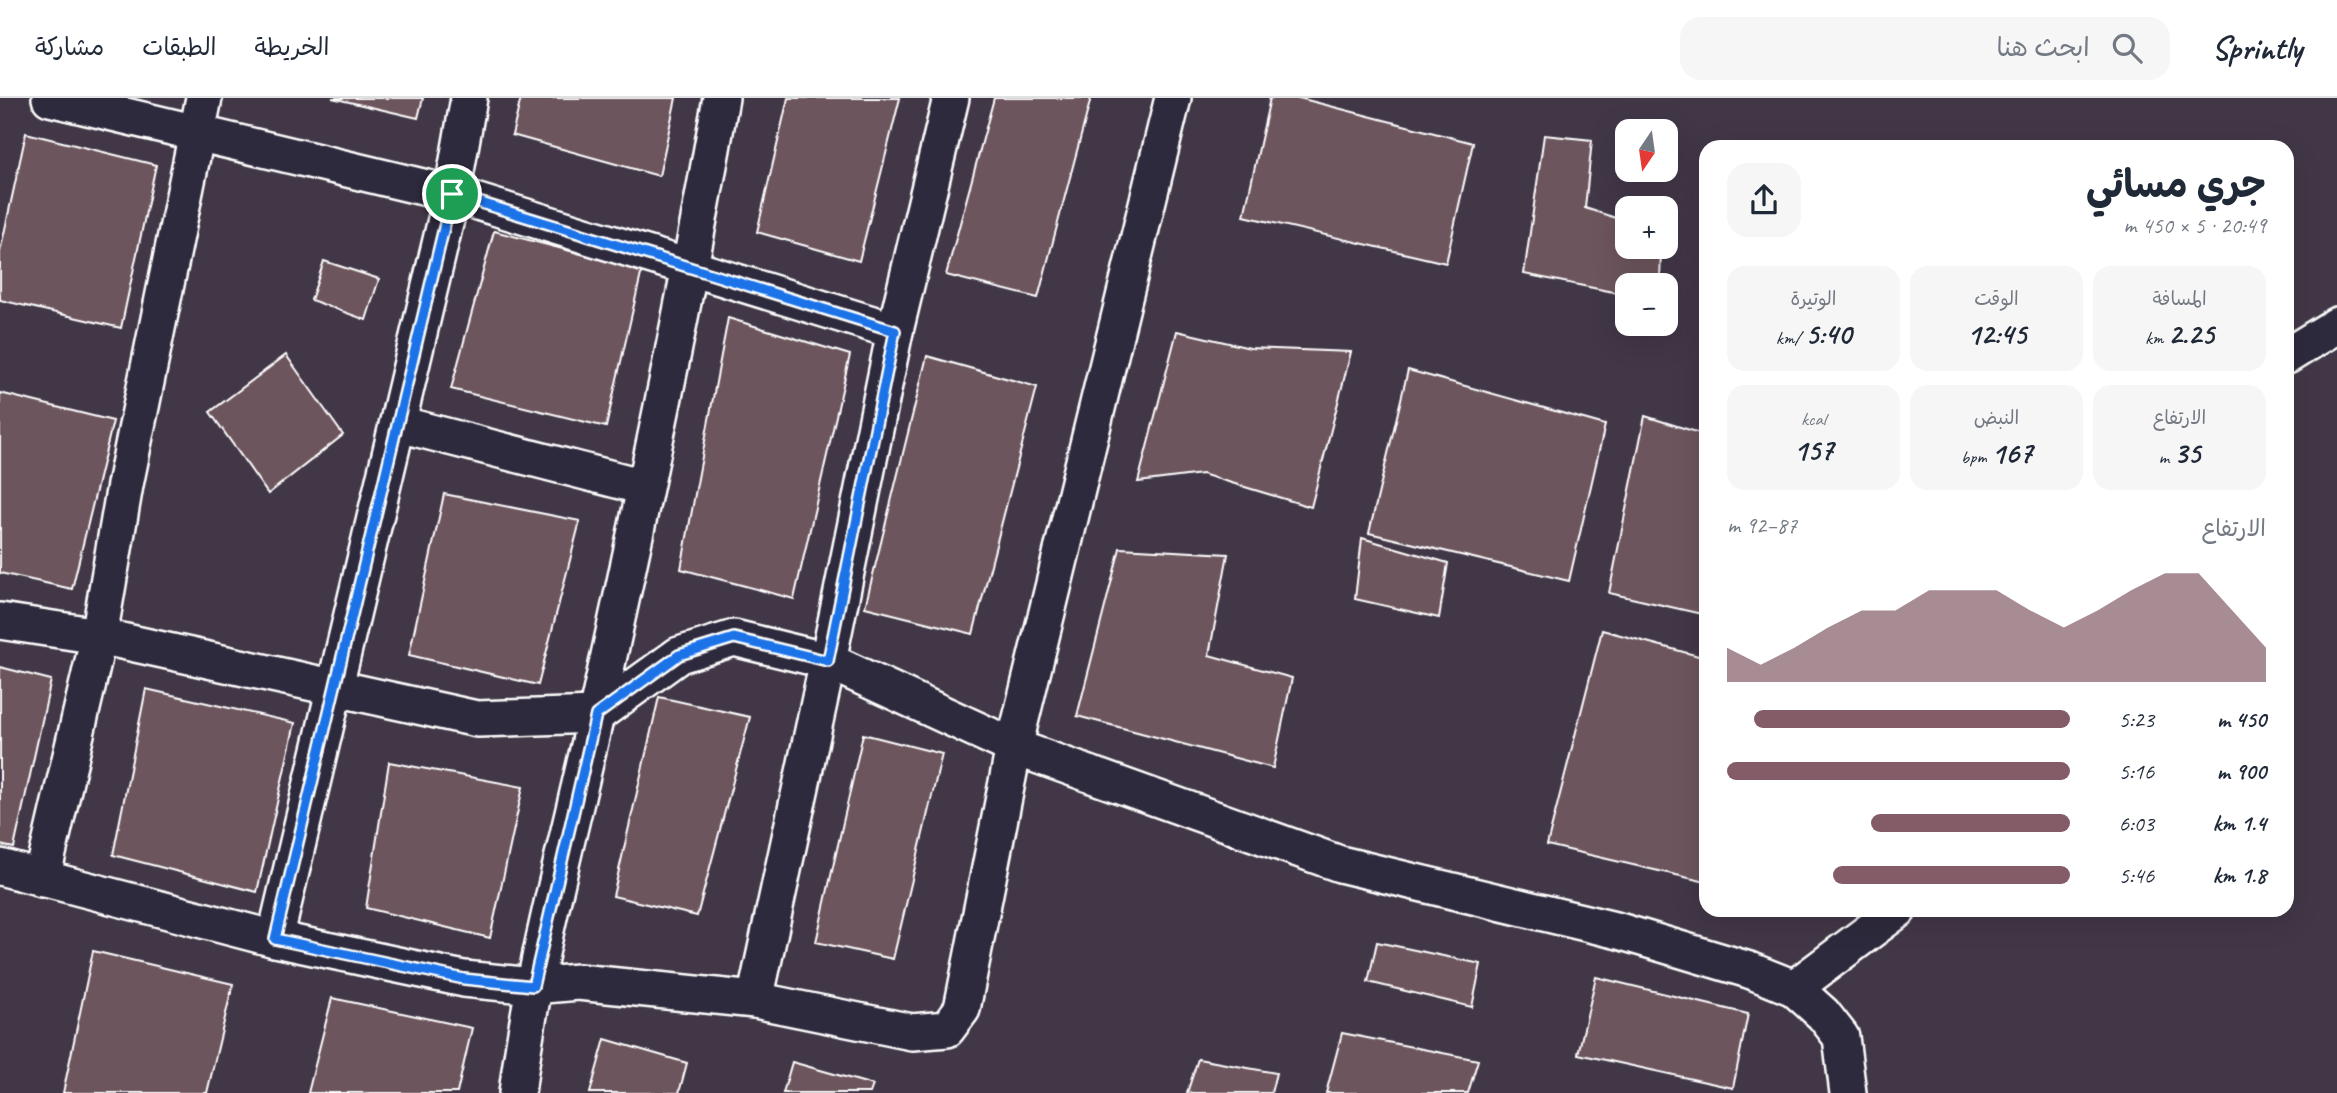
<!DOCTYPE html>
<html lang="ar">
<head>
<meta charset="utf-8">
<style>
	body { margin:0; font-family:Caveat,"Playpen Sans Arabic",sans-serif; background:#f6f6f7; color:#1f2937; direction:rtl; height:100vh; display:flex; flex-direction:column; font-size:26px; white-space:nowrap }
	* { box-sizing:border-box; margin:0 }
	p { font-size:23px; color:#747a83 }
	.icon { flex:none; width:38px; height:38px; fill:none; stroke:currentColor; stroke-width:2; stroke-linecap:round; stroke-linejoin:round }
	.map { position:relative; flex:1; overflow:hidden; direction:ltr }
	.details { position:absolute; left:1699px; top:42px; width:595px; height:777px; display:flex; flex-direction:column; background:#fff; border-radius:21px; box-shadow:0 7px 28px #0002; direction:rtl }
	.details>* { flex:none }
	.needle { width:46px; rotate:193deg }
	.controls { position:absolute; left:1615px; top:21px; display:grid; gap:14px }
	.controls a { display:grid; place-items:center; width:63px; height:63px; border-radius:14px; background:#fff; box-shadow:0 7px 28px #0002; font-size:35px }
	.pin { position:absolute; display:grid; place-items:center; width:60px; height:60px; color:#fff; margin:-30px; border:4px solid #fff; border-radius:50%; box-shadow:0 2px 7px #0007 }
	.round { display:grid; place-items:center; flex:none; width:74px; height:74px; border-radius:21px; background:#f6f6f7 }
	.head { display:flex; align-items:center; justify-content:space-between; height:119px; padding:0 28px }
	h1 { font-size:38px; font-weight:700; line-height:52px }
	.stats { display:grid; grid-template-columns:repeat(3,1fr); gap:10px; height:119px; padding:7px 28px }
	.stats div { display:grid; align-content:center; border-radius:18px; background:#f6f6f7; text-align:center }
	.stats b { font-size:30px; font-weight:700 }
	.stats small { font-size:19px; font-weight:400 }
	.stats p { font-size:19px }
	.chart { height:196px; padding:14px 28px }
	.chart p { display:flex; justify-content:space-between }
	.chart svg { width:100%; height:126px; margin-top:7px; fill:#845c67; opacity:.7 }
	ul { padding:0 28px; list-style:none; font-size:23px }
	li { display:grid; grid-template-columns:112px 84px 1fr; align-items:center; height:52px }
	li i { height:18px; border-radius:9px; background:#845c67 }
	header { display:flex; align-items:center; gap:42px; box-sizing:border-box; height:98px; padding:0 35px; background:#fff; border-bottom:2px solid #e0e1e3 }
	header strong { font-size:33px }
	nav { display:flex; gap:38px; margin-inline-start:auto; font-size:24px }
	.search { width:490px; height:63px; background:#f6f6f7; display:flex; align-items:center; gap:18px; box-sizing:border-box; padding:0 24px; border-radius:21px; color:#747a83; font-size:26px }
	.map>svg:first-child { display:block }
	.building { fill:#6d555d; stroke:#fff; stroke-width:2 }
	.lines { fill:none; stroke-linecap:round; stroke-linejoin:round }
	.minor-casing { stroke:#fff; stroke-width:40 }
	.minor { stroke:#2f2a3d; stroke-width:35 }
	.route-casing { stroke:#fff; stroke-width:14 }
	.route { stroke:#1a73e8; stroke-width:9 }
</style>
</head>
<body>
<header>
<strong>Sprintly</strong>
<div class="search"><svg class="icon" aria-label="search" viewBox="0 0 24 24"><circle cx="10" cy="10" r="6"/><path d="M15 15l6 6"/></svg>ابحث هنا</div>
<nav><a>الخريطة</a><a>الطبقات</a><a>مشاركة</a></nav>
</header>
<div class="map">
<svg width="2337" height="995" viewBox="0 0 2337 995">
	<rect width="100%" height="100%" fill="#423747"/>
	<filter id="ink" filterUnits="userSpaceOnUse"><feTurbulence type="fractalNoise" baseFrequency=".0143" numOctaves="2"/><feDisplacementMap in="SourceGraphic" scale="14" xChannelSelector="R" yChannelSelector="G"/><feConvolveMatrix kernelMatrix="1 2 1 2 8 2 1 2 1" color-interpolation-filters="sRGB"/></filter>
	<g filter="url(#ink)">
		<!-- building -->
		<g class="building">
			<polygon points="332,0 423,0 418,20"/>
			<polygon points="521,0 676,0 659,78 512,37"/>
			<polygon points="788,0 900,0 859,163 757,134"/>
			<polygon points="994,0 1091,0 1038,200 946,177"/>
			<polygon points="1270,0 1299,0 1473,45 1446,165 1244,118"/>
			<polygon points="26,35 156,67 121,230 0,202 0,154"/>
			<polygon points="1544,37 1592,42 1585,110 1628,124 1628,149 1661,149 1660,187 1628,187 1628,197 1524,176"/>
			<polygon points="494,133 642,172 606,329 451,291"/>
			<polygon points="324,163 379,181 366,222 311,202"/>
			<polygon points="728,220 850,257 794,501 681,471"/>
			<polygon points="1177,233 1250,250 1351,254 1311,409 1202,376 1138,384"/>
			<polygon points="286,257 343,337 268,396 210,314"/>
			<polygon points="927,258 1037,289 973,536 865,509"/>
			<polygon points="1408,272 1605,327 1569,483 1369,435"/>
			<polygon points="0,295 113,323 72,491 0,475"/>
			<polygon points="1645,318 1706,337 1706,517 1609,495"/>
			<polygon points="444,396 580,423 538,587 409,557"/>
			<polygon points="1362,440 1448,465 1439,520 1355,501"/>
			<polygon points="1120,450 1228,456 1209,557 1292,580 1273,670 1077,618"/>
			<polygon points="1602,532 1706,560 1706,784 1547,747"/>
			<polygon points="0,569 51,582 14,750 0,747"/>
			<polygon points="146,591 295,625 257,794 113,757"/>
			<polygon points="659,599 750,619 697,818 613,798"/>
			<polygon points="863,636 942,656 893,861 816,844"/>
			<polygon points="389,664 523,689 490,840 366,810"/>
			<polygon points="1377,844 1481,866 1472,909 1368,884"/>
			<polygon points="93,853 233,886 207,995 63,995"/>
			<polygon points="1596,879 1748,916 1733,990 1578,956"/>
			<polygon points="332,900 472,930 457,995 308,995"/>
			<polygon points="1342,935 1478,962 1468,995 1326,995"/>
			<polygon points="605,941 687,965 679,995 590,995"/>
			<polygon points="1198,961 1276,975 1271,995 1187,995"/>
			<polygon points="792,964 873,987 870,995 783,995"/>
		</g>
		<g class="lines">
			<defs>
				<g id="minor">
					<polyline points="50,0 452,96 895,233"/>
					<polyline points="2287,258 2337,227"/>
					<polyline points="399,326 644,389"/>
					<polyline points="0,523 99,538 477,621 596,617 679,557 734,540 828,563 1014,649 1340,766 1619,833 1749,872 1794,890 1823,916 1841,939 1848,995"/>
					<polyline points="0,769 275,841 464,881 533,888 578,884 755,902 912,934 947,931 962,911 1014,649 1173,0"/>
					<polyline points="42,781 99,538 125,387 204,0"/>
					<polyline points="275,841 452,96 469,0"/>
					<polyline points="1794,890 1898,812"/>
					<polyline points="755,902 828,563 895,233 951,0"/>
					<path d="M517 995C533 867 568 743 596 617 641 412 685 207 721 0"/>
				</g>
			</defs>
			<!-- minor casing -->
			<use href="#minor" class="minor-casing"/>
			<!-- minor -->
			<use href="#minor" class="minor"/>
		</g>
	</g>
	<g class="lines" filter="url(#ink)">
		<defs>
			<polygon id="route" points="452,96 895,233 828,563 734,540 679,557 596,617 533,888 464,881 275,841"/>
		</defs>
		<!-- route casing -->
		<use href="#route" class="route-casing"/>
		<!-- route -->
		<use href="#route" class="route"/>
	</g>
</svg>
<div class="controls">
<a><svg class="needle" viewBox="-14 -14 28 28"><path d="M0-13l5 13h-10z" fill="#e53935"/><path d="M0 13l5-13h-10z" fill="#747a83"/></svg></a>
<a>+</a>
<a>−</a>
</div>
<div class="pin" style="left:452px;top:96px;background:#1e9e55"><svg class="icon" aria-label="arrive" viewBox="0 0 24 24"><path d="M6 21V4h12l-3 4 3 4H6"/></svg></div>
<section class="details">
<div class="head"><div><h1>جري مسائي</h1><p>20:49 · 5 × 450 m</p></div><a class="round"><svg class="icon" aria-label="share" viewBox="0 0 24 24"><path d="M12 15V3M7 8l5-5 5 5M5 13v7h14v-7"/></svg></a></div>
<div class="stats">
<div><p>المسافة</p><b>2.25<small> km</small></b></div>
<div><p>الوقت</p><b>12:45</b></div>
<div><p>الوتيرة</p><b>5:40<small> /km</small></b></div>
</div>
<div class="stats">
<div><p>الارتفاع</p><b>35<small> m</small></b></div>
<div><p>النبض</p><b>167<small> bpm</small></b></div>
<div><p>kcal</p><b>157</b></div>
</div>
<div class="chart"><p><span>الارتفاع</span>87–92 m</p>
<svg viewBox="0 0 160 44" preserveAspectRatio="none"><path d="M0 44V32L10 38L20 32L30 25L40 19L50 19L60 12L70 12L80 12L90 19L100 25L110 19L120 12L130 6L140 6L150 19L160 32V44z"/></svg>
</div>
<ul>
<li><b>450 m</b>5:23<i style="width:92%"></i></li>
<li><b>900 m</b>5:16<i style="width:100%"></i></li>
<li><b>1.4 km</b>6:03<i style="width:58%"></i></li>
<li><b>1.8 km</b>5:46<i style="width:69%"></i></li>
</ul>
</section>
</div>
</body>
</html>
